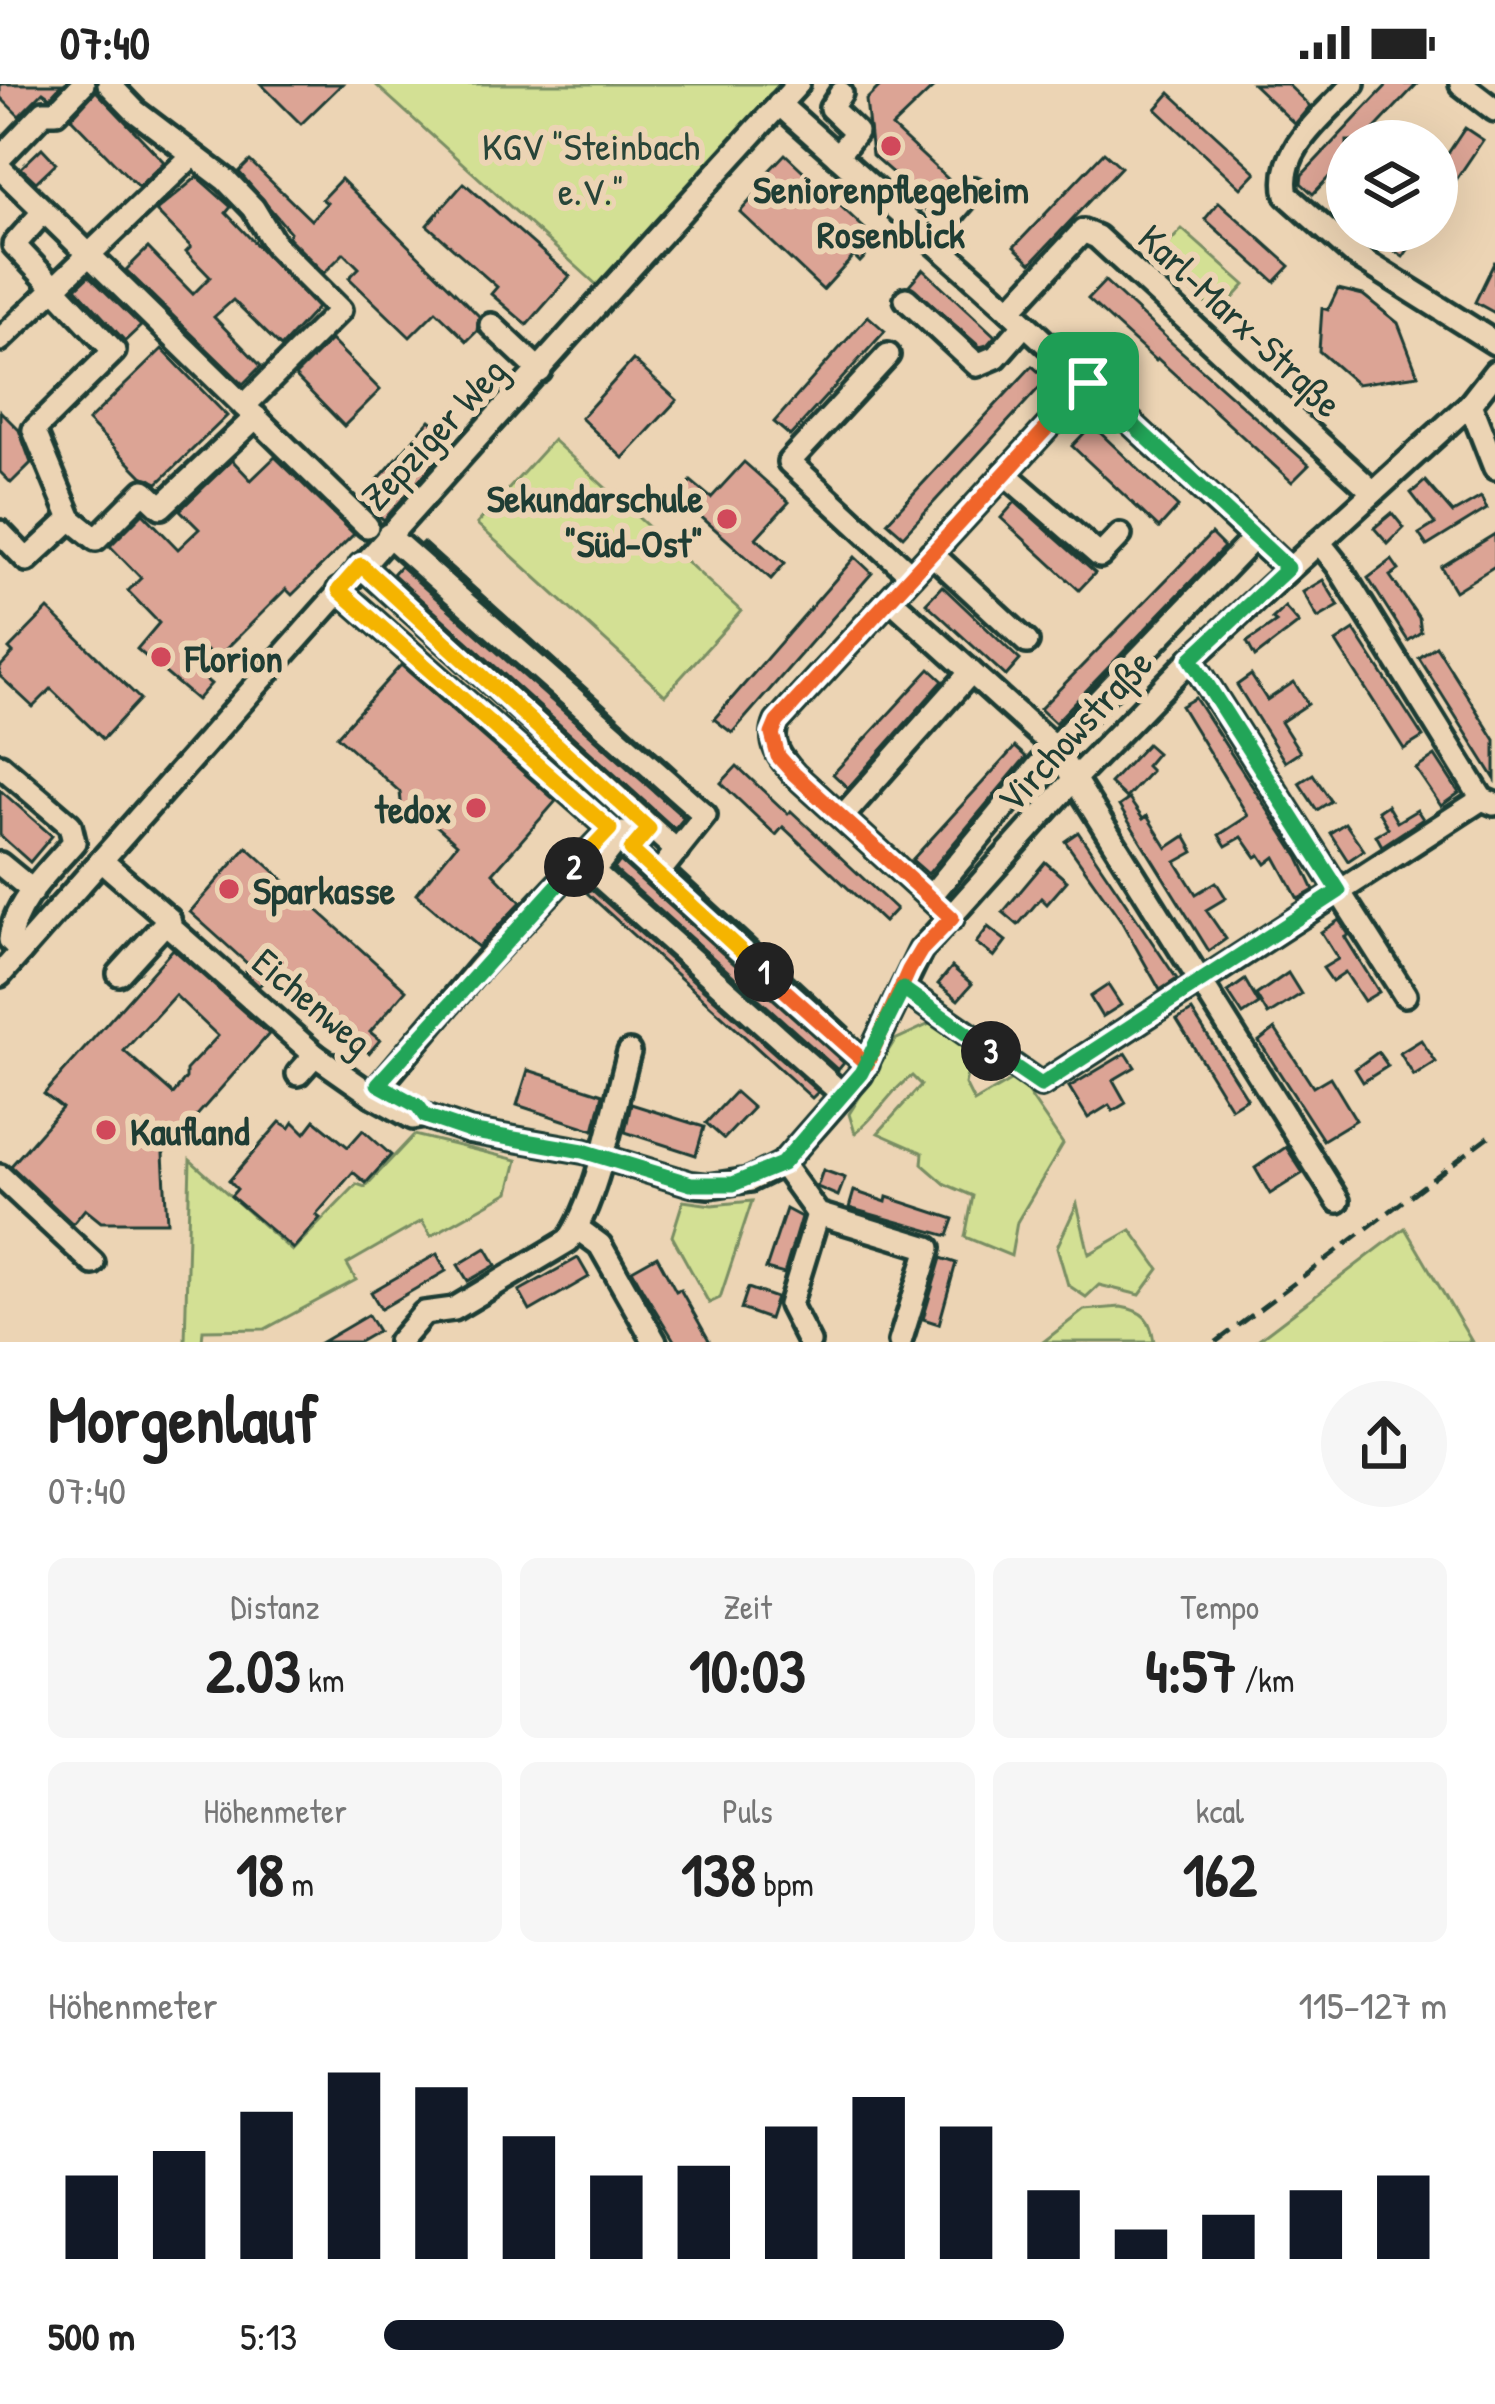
<!DOCTYPE html>
<html lang="de">
<head>
<meta charset="utf-8">
<style>
	body { margin:0; font-family:"Patrick Hand",sans-serif; background:#f6f6f6; color:#222; height:100vh; display:flex; flex-direction:column; font-size:45px; white-space:nowrap }
	* { box-sizing:border-box; margin:0 }
	p { font-size:39px; color:#767676 }
	.icon { flex:none; width:66px; height:66px; fill:none; stroke:currentColor; stroke-width:2; stroke-linecap:round; stroke-linejoin:round }
	.map { position:relative; height:1258px; overflow:hidden }
	.side { display:flex; flex-direction:column; background:#fff; flex:1 }
	.side>* { flex:none }
	.controls { position:absolute; left:1326px; top:36px; display:grid; gap:24px }
	.controls a { display:grid; place-items:center; width:132px; height:132px; border-radius:50%; background:#fff; box-shadow:0 12px 48px #0002; font-size:60px }
	.pin { position:absolute; display:grid; place-items:center; width:102px; height:102px; color:#fff; margin:-51px; border-radius:24px; box-shadow:0 6px 18px #0006 }
	.km { position:absolute; width:60px; height:60px; margin:-30px; border-radius:50%; background:#222; color:#fff; font-size:33px; line-height:60px; text-align:center }
	.round { display:grid; place-items:center; flex:none; width:126px; height:126px; border-radius:63px; background:#f6f6f6 }
	.head { display:flex; align-items:center; justify-content:space-between; height:204px; padding:0 48px }
	h1 { font-size:66px; font-weight:700; line-height:90px }
	.figures { display:grid; grid-template-columns:repeat(3,1fr); gap:18px; height:204px; padding:12px 48px }
	.figures div { display:grid; align-content:center; border-radius:18px; background:#f6f6f6; text-align:center }
	.figures b { font-size:60px; font-weight:700 }
	.figures small { font-size:33px; font-weight:400 }
	.figures p { font-size:33px }
	.chart { height:336px; padding:24px 48px }
	.chart p { display:flex; justify-content:space-between }
	.chart svg { width:100%; height:216px; margin-top:12px; stroke:#111827; stroke-width:6 }
	ul { padding:0 48px; list-style:none; font-size:39px }
	li { display:grid; grid-template-columns:192px 144px 1fr; align-items:center; height:90px }
	li i { height:30px; border-radius:15px; background:#111827 }
	.status { display:flex; justify-content:space-between; align-items:center; height:84px; padding:0 60px; background:#fff; direction:ltr }
	.status svg { height:33px; fill:currentColor }
	.map>svg:first-child { display:block }
	.green { fill:#d3e094; stroke:#798e64; stroke-width:3 }
	.building { fill:#dca495; stroke:#1f3d34; stroke-width:3; fill-rule:evenodd }
	.lines { fill:none; stroke-linecap:round; stroke-linejoin:round }
	.minor-casing { stroke:#1f3d34; stroke-width:30 }
	.minor { stroke:#ecd4b4; stroke-width:21 }
	.rail { stroke:#1f3d34; stroke-width:4.5; stroke-dasharray:18 9; stroke-linecap:butt }
	.split-1-casing { stroke:#fff; stroke-width:24 }
	.split-2-casing { stroke:#fff; stroke-width:24 }
	.split-3-casing { stroke:#fff; stroke-width:24 }
	.split-4-casing { stroke:#fff; stroke-width:24 }
	.split-1 { stroke:#f0652b; stroke-width:15 }
	.split-2 { stroke:#f5b400; stroke-width:15 }
	.split-3 { stroke:#22a559; stroke-width:15 }
	.split-4 { stroke:#22a559; stroke-width:15 }
	.poi-dot { fill:#d1495b; stroke:#ecd4b4; stroke-width:4.5 }
	.labels { text-anchor:middle; dominant-baseline:central; stroke-width:12; stroke-linejoin:round; paint-order:stroke }
	.park-label { font-size:39px; fill:#284539; stroke:#ecd4b4 }
	.poi-label { font-size:39px; font-weight:bold; fill:#1f3d34; stroke:#ecd4b4; text-anchor:start }
	.street-label { font-size:39px; fill:#1f3d34; stroke:#ecd4b4 }
</style>
</head>
<body>
<div class="status"><b>07:40</b><svg viewBox="0 0 49 12"><path d="M0 12V9h3v3zM5 12V6h3v6zM10 12V3h3v9zM15 12V0h3v12zM26 1h20v11H26zM47 4h2v5h-2z"/></svg></div>
<div class="map">
<svg width="1495" height="1258" viewBox="0 0 1495 1258">
	<rect width="100%" height="100%" fill="#ecd4b4"/>
	<filter id="ink" filterUnits="userSpaceOnUse"><feTurbulence type="fractalNoise" baseFrequency=".00833" numOctaves="2"/><feDisplacementMap in="SourceGraphic" scale="24" xChannelSelector="R" yChannelSelector="G"/><feConvolveMatrix kernelMatrix="1 2 1 2 8 2 1 2 1" color-interpolation-filters="sRGB"/></filter>
	<g filter="url(#ink)">
		<!-- green -->
		<g class="green">
			<polygon points="375,0 782,0 598,202"/>
			<polygon points="1182,145 1245,201 1226,222 1208,222 1156,173"/>
			<polygon points="553,356 741,527 665,611 477,440"/>
			<path d="M932 939 974 960 965 1000 974 1018 1017 993 1063 1060 1017 1138 1011 1172 965 1153 973 1112 945 1100 922 1080 923 1069 878 1049 921 1001 912 992C889 1007 878 1032 855 1049L849 1030 895 956Z"/>
			<polygon points="414,1051 517,1076 509,1108 431,1152 422,1137 347,1180 356,1196 265,1245 203,1246 202,1258 185,1258 190,1076 292,1167 357,1100 365,1103"/>
			<polygon points="683,1117 712,1121 752,1117 720,1214 709,1219 672,1152"/>
			<polygon points="1077,1120 1089,1170 1131,1146 1159,1185 1140,1211 1099,1201 1086,1213 1068,1201 1057,1163"/>
			<polygon points="1405,1144 1472,1258 1255,1258 1259,1255"/>
			<path d="M1121 1223C1144 1227 1151 1235 1154 1258H1043L1084 1226Z"/>
		</g>
		<!-- building -->
		<g class="building">
			<polygon points="0,0 62,0 50,13 43,8 19,32 0,13"/>
			<polygon points="261,0 342,0 301,40"/>
			<polygon points="882,0 937,0 892,43 950,97 926,126 905,100 872,71 866,16"/>
			<polygon points="1253,0 1287,0 1310,22 1295,40"/>
			<polygon points="1388,0 1417,0 1363,57 1347,57 1347,74 1313,110 1301,99 1302,91"/>
			<polygon points="96,7 164,78 138,103 71,34"/>
			<polygon points="1170,9 1256,88 1241,104 1156,25"/>
			<polygon points="1465,44 1483,56 1437,124 1437,86"/>
			<polygon points="42,64 56,79 36,98 21,84"/>
			<polygon points="1104,68 1121,83 1031,179 1014,163"/>
			<polygon points="785,70 879,158 860,178 854,172 823,206 740,128 756,110 767,121 782,105 766,90"/>
			<polygon points="250,77 311,136 327,119 322,115 341,95 479,232 477,247 467,257 436,227 410,253 349,194 359,184 344,169 324,189 288,153 290,148 239,88"/>
			<polygon points="197,93 231,123 226,129 317,224 281,263 233,216 214,233 261,282 243,300 126,186 148,164 193,210 210,193 186,168 191,163 156,127"/>
			<polygon points="464,99 570,192 527,241 491,210 497,203 427,141"/>
			<polygon points="1219,118 1290,182 1275,198 1205,135"/>
			<polygon points="1396,147 1421,147 1403,173 1386,161"/>
			<polygon points="1495,177 1495,229 1475,218"/>
			<polygon points="923,185 995,252 987,261 980,263 909,201"/>
			<polygon points="89,192 141,242 125,257 76,204"/>
			<polygon points="1105,197 1173,260 1309,381 1292,398 1158,275 1156,277 1088,215"/>
			<polygon points="1338,205 1363,211 1398,239 1418,291 1357,300 1319,267 1322,224 1328,226"/>
			<polygon points="868,232 885,247 790,352 774,338"/>
			<polygon points="331,256 380,306 344,342 295,292"/>
			<polygon points="162,265 227,332 158,399 142,392 88,337"/>
			<polygon points="633,276 677,316 623,374 581,334"/>
			<polygon points="1032,282 1047,295 903,452 887,438"/>
			<polygon points="0,327 19,346 31,379 11,399 0,388"/>
			<polygon points="430,336 454,357 384,436 361,415"/>
			<polygon points="1092,341 1178,423 1159,444 1072,362"/>
			<polygon points="275,373 354,450 292,511 286,505 215,576 207,567 191,583 211,600 197,616 137,565 159,539 128,507 141,494 110,462 143,429 178,465 199,445 180,426 232,376 251,396"/>
			<polygon points="744,378 789,418 756,454 785,479 771,495 678,412 691,397 711,414"/>
			<polygon points="1425,397 1453,429 1481,413 1487,425 1427,462 1419,450 1435,440 1411,409"/>
			<polygon points="1015,418 1095,489 1079,506 1001,434"/>
			<polygon points="1392,429 1404,444 1388,460 1374,444"/>
			<polygon points="1211,450 1224,463 1055,639 1040,625"/>
			<polygon points="1495,450 1495,482 1455,507 1441,483"/>
			<polygon points="423,458 677,686 421,460"/>
			<polygon points="855,473 872,489 732,649 714,635"/>
			<polygon points="1392,476 1399,486 1390,492 1419,534 1421,548 1408,557 1368,494"/>
			<polygon points="400,482 684,734 675,745 393,490"/>
			<polygon points="1323,496 1339,522 1318,534 1303,508"/>
			<polygon points="942,502 1020,576 1006,592 926,519"/>
			<polygon points="1285,523 1299,539 1255,573 1247,558 1276,538 1272,535"/>
			<polygon points="48,525 140,615 103,655 51,605 33,623 0,592 0,583 13,569 9,565"/>
			<polygon points="1354,546 1423,653 1404,665 1336,558"/>
			<polygon points="1436,562 1495,656 1495,695 1419,574"/>
			<polygon points="401,581 556,717 493,789 521,818 478,863 416,810 457,760 430,736 403,738 400,708 337,652"/>
			<polygon points="930,585 943,597 848,704 833,690"/>
			<polygon points="1251,591 1267,616 1294,598 1308,620 1281,638 1300,668 1285,678 1237,601"/>
			<polygon points="1195,614 1299,774 1314,806 1298,815 1275,773 1266,780 1260,771 1256,773 1242,753 1226,762 1219,751 1248,732 1181,622"/>
			<polygon points="1147,660 1157,669 1146,682 1151,687 1126,714 1110,699"/>
			<polygon points="1015,663 1026,673 928,790 912,776"/>
			<polygon points="1435,672 1459,709 1441,722 1416,685"/>
			<polygon points="737,682 788,730 791,727 896,825 884,838 783,743 776,751 721,699"/>
			<polygon points="1313,690 1331,717 1317,726 1299,699"/>
			<polygon points="0,706 52,752 30,778 0,751"/>
			<polygon points="1129,715 1143,735 1147,732 1167,764 1185,752 1194,768 1176,778 1196,810 1216,798 1226,814 1206,826 1226,855 1209,867 1119,722"/>
			<polygon points="1387,721 1397,738 1417,726 1423,735 1382,762 1376,751 1388,744 1378,727"/>
			<polygon points="1345,739 1364,766 1348,777 1330,749"/>
			<polygon points="1078,748 1177,895 1160,906 1120,835 1065,757"/>
			<polygon points="247,763 406,906 370,948 380,956 369,969 341,946 332,947 319,936 316,940 266,895 259,902 245,889 250,882 190,828"/>
			<polygon points="620,777 844,979 838,986 614,785"/>
			<polygon points="1045,778 1067,797 1047,820 1041,814 1018,841 1003,828"/>
			<polygon points="680,787 850,944 678,789"/>
			<polygon points="591,805 818,1008 812,1014 587,809"/>
			<polygon points="1339,836 1349,851 1345,853 1379,908 1364,917 1345,888 1332,897 1323,884 1338,875 1321,848"/>
			<polygon points="988,843 1006,857 994,873 976,859"/>
			<path d="M173 865 269 950 163 1070 167 1138H101L85 1125 73 1140 11 1082 62 1024 44 1010ZM175 911 218 952 186 986V994L173 1010 124 967Z"/>
			<polygon points="952,883 972,900 958,916 938,900"/>
			<polygon points="1288,889 1301,910 1268,931 1256,911"/>
			<polygon points="1245,896 1259,920 1243,931 1228,908"/>
			<polygon points="1108,901 1121,921 1102,933 1090,913"/>
			<polygon points="1192,927 1247,1014 1231,1024 1177,936"/>
			<polygon points="1275,945 1313,1003 1330,993 1356,1036 1323,1056 1259,957"/>
			<polygon points="1421,956 1436,978 1414,992 1400,969"/>
			<polygon points="1378,968 1388,982 1363,998 1355,985"/>
			<polygon points="1126,969 1135,983 1113,996 1126,1019 1113,1027 1109,1021 1088,1034 1069,1003"/>
			<polygon points="528,986 603,1010 594,1046 517,1021"/>
			<polygon points="735,1008 753,1024 724,1055 706,1039"/>
			<polygon points="631,1020 704,1043 696,1071 625,1048"/>
			<polygon points="315,1036 348,1063 363,1046 391,1071 366,1099 353,1088 316,1131 320,1134 293,1165 231,1112 237,1105 229,1097 280,1038 290,1044 294,1038 305,1049"/>
			<polygon points="1286,1063 1303,1089 1270,1110 1255,1084"/>
			<polygon points="823,1086 845,1094 838,1112 817,1103"/>
			<polygon points="854,1107 886,1118 887,1113 954,1135 948,1152 849,1124"/>
			<polygon points="786,1125 801,1133 784,1190 766,1185"/>
			<polygon points="486,1164 496,1181 468,1197 458,1181"/>
			<polygon points="437,1170 446,1187 381,1225 371,1208"/>
			<polygon points="657,1172 676,1207 680,1205 710,1258 675,1258 643,1206 632,1186"/>
			<polygon points="578,1174 589,1193 530,1227 519,1207"/>
			<polygon points="941,1174 956,1179 939,1240 923,1235"/>
			<polygon points="748,1204 776,1214 769,1235 741,1225"/>
			<polygon points="368,1231 378,1247 359,1258 322,1258"/>
		</g>
		<g class="lines">
			<defs>
				<g id="minor">
					<polyline points="109,0 135,27 226,96 253,124 276,162 340,226 244,322"/>
					<path d="M1353 0C1325 31 1276 66 1287 111L1352 169 1495 259"/>
					<polyline points="1461,0 1495,26"/>
					<polyline points="779,20 1010,226 1288,485"/>
					<polyline points="837,72 856,48 831,24 841,9"/>
					<polyline points="0,74 44,28 56,28 83,0"/>
					<polyline points="0,84 367,442"/>
					<polyline points="44,127 14,161 114,267 34,346 71,435 96,455 144,407 161,423 256,333"/>
					<polyline points="930,156 974,105"/>
					<polyline points="906,215 977,281 996,273 1025,240"/>
					<polyline points="1010,226 1083,147 1097,153 1373,408"/>
					<polyline points="491,241 540,287"/>
					<polyline points="0,256 192,72"/>
					<polyline points="888,271 789,378 910,490"/>
					<polyline points="1495,288 1470,320 1495,384"/>
					<polyline points="1004,389 1100,472 1120,451"/>
					<polyline points="0,448 27,476 71,435"/>
					<polyline points="388,451 705,731 657,791 867,980"/>
					<polyline points="1319,458 1338,482 1482,715 1494,720"/>
					<polyline points="931,469 1027,558"/>
					<polyline points="361,481 677,767"/>
					<polyline points="339,506 610,745 480,883 372,1011"/>
					<polyline points="890,515 1054,663 1338,1117"/>
					<polyline points="1191,575 1405,911"/>
					<path d="M0 681 70 741 74 758C51 785 13 819 10 856L21 867"/>
					<polyline points="842,733 971,588"/>
					<polyline points="649,745 631,766 657,791"/>
					<polyline points="623,749 593,787 842,1010"/>
					<polyline points="102,777 169,835 171,844 315,971 372,1011 413,1034 425,1032 469,1047 583,1067 691,1100 709,1102 750,1096 782,1080 861,990 921,866 1074,695 1191,575 1470,320"/>
					<polyline points="0,780 33,807"/>
					<polyline points="930,813 1054,663 1255,453"/>
					<path d="M952 834 794 690C780 674 768 659 777 638L1088 299"/>
					<polyline points="119,890 169,835"/>
					<path d="M0 891C264 592 528 294 798 0"/>
					<polyline points="903,905 1041,1001 1482,715"/>
					<polyline points="298,990 315,971"/>
					<polyline points="782,1080 818,1130 929,1164 900,1258"/>
					<polyline points="0,1092 93,1179"/>
					<polyline points="577,1144 600,1161 655,1258"/>
					<path d="M399 1258 424 1229 454 1225 568 1157C599 1113 614 1021 629 968"/>
					<polyline points="809,1258 790,1221 818,1130"/>
				</g>
			</defs>
			<!-- minor casing -->
			<use href="#minor" class="minor-casing"/>
			<!-- minor -->
			<use href="#minor" class="minor"/>
			<!-- rail -->
			<polyline class="rail" points="1216,1258 1495,1048"/>
		</g>
	</g>
	<g class="lines" filter="url(#ink)">
		<defs>
			<polyline id="split-1" points="764,888 867,980 909,886 921,866 952,834 794,690 778,672 772,650 777,638 1088,299"/>
			<polyline id="split-2" points="574,783 610,745 339,506 361,481 649,745 631,766 764,888"/>
			<polyline id="split-3" points="574,783 378,1000 418,1022 425,1032 469,1047 583,1067 691,1100 733,1100 782,1080 861,989 903,905 991,967"/>
			<polyline id="split-4" points="991,967 1041,1001 1339,807 1191,575 1288,484 1088,299"/>
		</defs>
		<!-- split-1 casing -->
		<use href="#split-1" class="split-1-casing"/>
		<!-- split-2 casing -->
		<use href="#split-2" class="split-2-casing"/>
		<!-- split-3 casing -->
		<use href="#split-3" class="split-3-casing"/>
		<!-- split-4 casing -->
		<use href="#split-4" class="split-4-casing"/>
		<!-- split-1 -->
		<use href="#split-1" class="split-1"/>
		<!-- split-2 -->
		<use href="#split-2" class="split-2"/>
		<!-- split-3 -->
		<use href="#split-3" class="split-3"/>
		<!-- split-4 -->
		<use href="#split-4" class="split-4"/>
	</g>
	<!-- markers -->
	<g class="poi-dot">
		<circle cx="891" cy="62" r="12"/>
		<circle cx="727" cy="435" r="12"/>
		<circle cx="161" cy="573" r="12"/>
		<circle cx="476" cy="724" r="12"/>
		<circle cx="229" cy="805" r="12"/>
		<circle cx="106" cy="1046" r="12"/>
	</g>
	<g class="labels">
		<!-- park labels -->
		<g class="park-label">
			<text x="591" y="61">KGV "Steinbach<tspan x="591" dy="45">e.V."</tspan></text>
		</g>
		<!-- poi labels -->
		<g class="poi-label">
			<text x="891" y="104" text-anchor="middle">Seniorenpflegeheim<tspan x="891" dy="45">Rosenblick</tspan></text>
			<text x="703" y="413" text-anchor="end">Sekundarschule<tspan x="703" dy="45">"Süd-Ost"</tspan></text>
			<text x="185" y="573">Florion</text>
			<text x="452" y="724" text-anchor="end">tedox</text>
			<text x="253" y="805">Sparkasse</text>
			<text x="130" y="1046">Kaufland</text>
		</g>
		<!-- street labels -->
		<g class="street-label">
			<text transform="translate(1241 236) rotate(43)">Karl-Marx-Straße</text>
			<text transform="translate(433 349) rotate(-47)">Zepziger Weg</text>
			<text transform="translate(1074 646) rotate(-47)">Virchowstraße</text>
			<text transform="translate(313 917) rotate(40)">Eichenweg</text>
		</g>
	</g>
</svg>
<div class="controls">
<a><svg class="icon" aria-label="layers" viewBox="0 0 24 24"><path d="M12 4l9 5-9 5-9-5zM3 14l9 5 9-5"/></svg></a>
</div>
<div class="pin" style="left:1088px;top:299px;background:#1e9e55"><svg class="icon" aria-label="arrive" viewBox="0 0 24 24"><path d="M6 21V4h12l-3 4 3 4H6"/></svg></div>
<b class="km" style="left:764px;top:888px">1</b>
<b class="km" style="left:574px;top:783px">2</b>
<b class="km" style="left:991px;top:967px">3</b>
</div>
<section class="side">
<div class="head"><div><h1>Morgenlauf</h1><p>07:40</p></div><a class="round"><svg class="icon" aria-label="share" viewBox="0 0 24 24"><path d="M12 15V3M7 8l5-5 5 5M5 13v7h14v-7"/></svg></a></div>
<div class="figures">
<div><p>Distanz</p><b>2.03<small> km</small></b></div>
<div><p>Zeit</p><b>10:03</b></div>
<div><p>Tempo</p><b>4:57<small> /km</small></b></div>
</div>
<div class="figures">
<div><p>Höhenmeter</p><b>18<small> m</small></b></div>
<div><p>Puls</p><b>138<small> bpm</small></b></div>
<div><p>kcal</p><b>162</b></div>
</div>
<div class="chart"><p><span>Höhenmeter</span>115–127 m</p>
<svg viewBox="0 0 160 44" preserveAspectRatio="none"><path d="M5 44V27M15 44V22M25 44V14M35 44V6M45 44V9M55 44V19M65 44V27M75 44V25M85 44V17M95 44V11M105 44V17M115 44V30M125 44V38M135 44V35M145 44V30M155 44V27"/></svg>
</div>
<ul>
<li><b>500 m</b>5:13<i style="width:64%"></i></li>
</ul>
</section>
</body>
</html>
